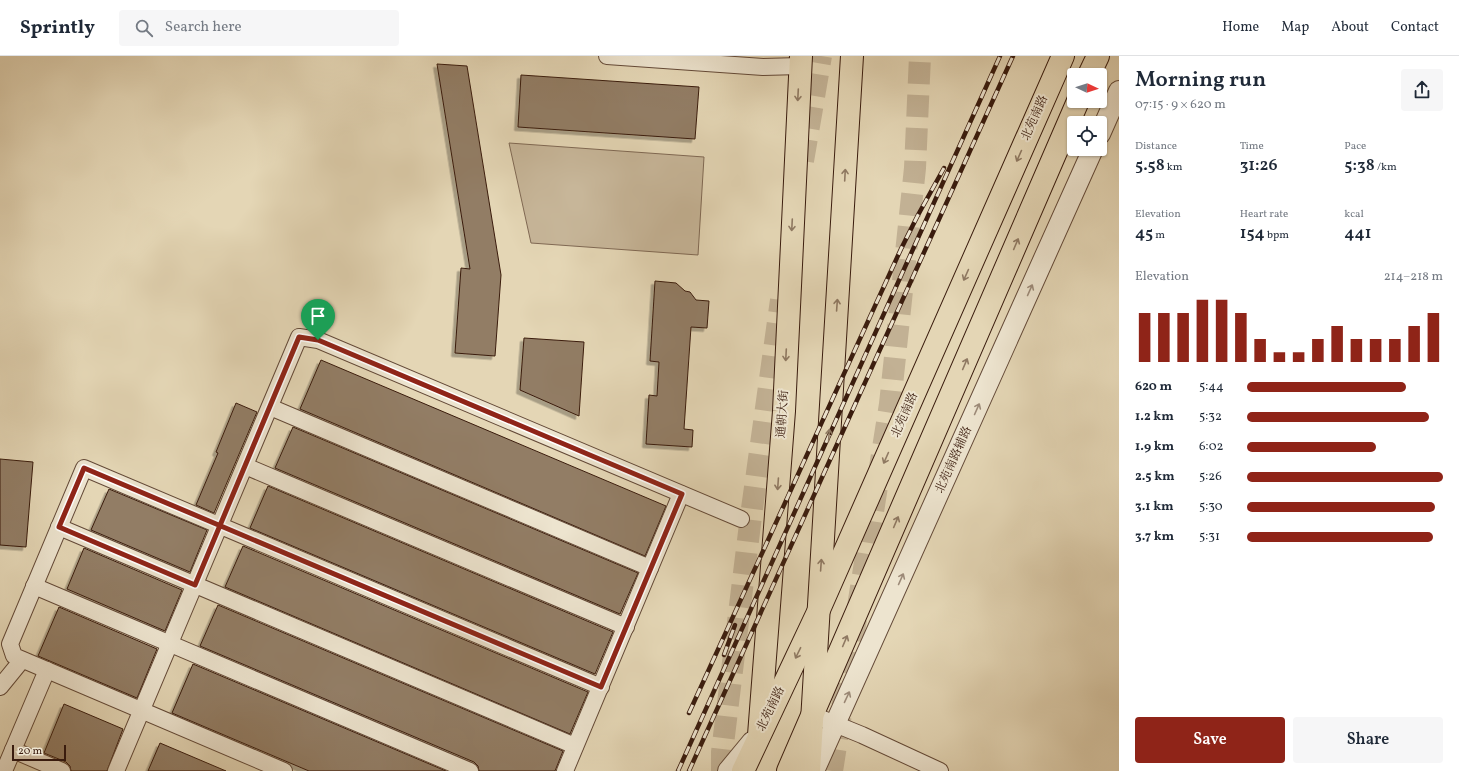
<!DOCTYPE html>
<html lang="en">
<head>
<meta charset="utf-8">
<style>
	body { margin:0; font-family:Vollkorn,"Noto Serif SC",serif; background:#f6f6f7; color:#1f2937; height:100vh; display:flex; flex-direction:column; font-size:15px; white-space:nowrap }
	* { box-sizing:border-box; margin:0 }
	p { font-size:13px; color:#747a83 }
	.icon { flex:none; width:22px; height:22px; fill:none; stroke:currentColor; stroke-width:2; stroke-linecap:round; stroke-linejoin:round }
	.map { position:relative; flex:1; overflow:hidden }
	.side { display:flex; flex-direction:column; background:#fff; width:340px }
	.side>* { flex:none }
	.needle { width:26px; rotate:94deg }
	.controls { position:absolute; left:1067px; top:12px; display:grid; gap:8px }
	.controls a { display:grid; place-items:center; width:40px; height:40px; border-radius:4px; background:#fff; box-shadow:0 1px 3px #0004; font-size:20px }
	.scale { position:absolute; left:12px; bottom:10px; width:54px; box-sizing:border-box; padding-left:4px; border:2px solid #3a1c0e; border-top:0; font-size:11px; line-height:14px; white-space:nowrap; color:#3a1c0e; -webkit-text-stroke:3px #ede4cf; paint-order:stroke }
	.pin { position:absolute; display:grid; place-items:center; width:34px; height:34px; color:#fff; margin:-41px -17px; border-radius:50% 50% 50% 0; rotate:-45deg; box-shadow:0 0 4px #0007 }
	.pin .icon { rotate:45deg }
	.round { display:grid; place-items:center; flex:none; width:42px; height:42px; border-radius:4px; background:#f6f6f7 }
	.overview { display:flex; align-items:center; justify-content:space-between; height:68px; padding:0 16px }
	h1 { font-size:22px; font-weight:600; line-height:30px }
	.metrics { display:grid; grid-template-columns:repeat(3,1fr); gap:6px; height:68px; padding:4px 16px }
	.metrics div { display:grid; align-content:center }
	.metrics b { font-size:17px; font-weight:600 }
	.metrics small { font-size:11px; font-weight:400 }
	.metrics p { font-size:11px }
	.chart { height:112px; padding:8px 16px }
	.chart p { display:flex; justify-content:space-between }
	.chart svg { width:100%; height:72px; margin-top:4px; stroke:#8f2418; stroke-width:6 }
	.cta { display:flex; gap:8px; margin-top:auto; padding:8px 16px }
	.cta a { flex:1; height:46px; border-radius:4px; background:#8f2418; color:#fff; font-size:16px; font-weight:600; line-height:46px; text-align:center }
	.cta a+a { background:#f6f6f7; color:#1f2937 }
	ul { padding:0 16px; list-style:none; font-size:13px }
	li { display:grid; grid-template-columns:64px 48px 1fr; align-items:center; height:30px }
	li i { height:10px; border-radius:5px; background:#8f2418 }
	header { display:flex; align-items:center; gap:24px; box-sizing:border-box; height:56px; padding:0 20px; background:#fff; border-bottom:1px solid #e0e1e3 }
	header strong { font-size:19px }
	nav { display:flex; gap:22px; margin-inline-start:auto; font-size:14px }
	.search { width:280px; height:36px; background:#f6f6f7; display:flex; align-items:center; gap:10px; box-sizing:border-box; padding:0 14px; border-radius:4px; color:#747a83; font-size:15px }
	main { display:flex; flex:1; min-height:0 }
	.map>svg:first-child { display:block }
	.green { fill:#c7b699; stroke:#806954 }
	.building { fill:#927d65; stroke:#3a1c0e; filter:url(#shadow) }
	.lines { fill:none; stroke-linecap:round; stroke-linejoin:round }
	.trunk-tunnel { stroke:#c2b194; stroke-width:22; stroke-dasharray:22 11; stroke-linecap:butt }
	.minor-casing { stroke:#644a38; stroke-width:18 }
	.tertiary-casing { stroke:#644a38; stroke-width:22 }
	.primary-casing { stroke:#3a1c0e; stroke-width:24 }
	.trunk-casing { stroke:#3a1c0e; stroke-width:24 }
	.minor { stroke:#ede4cf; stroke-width:16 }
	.tertiary { stroke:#ede4cf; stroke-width:20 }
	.primary { stroke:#e4d6b5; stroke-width:22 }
	.trunk { stroke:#e4d6b5; stroke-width:22 }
	.rail-casing { stroke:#3a1c0e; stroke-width:4.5 }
	.rail { stroke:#ede4cf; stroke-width:3; stroke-dasharray:9; stroke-linecap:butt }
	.oneway { stroke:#8f7962 }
	.oneway2 { stroke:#9c8a78 }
	.route-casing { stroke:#fff; stroke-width:8 }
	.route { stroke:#8f2418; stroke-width:5 }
	.labels { text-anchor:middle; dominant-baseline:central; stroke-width:4; stroke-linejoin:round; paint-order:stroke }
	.street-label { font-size:12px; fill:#3a1c0e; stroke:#ede4cf }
</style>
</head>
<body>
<header>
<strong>Sprintly</strong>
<div class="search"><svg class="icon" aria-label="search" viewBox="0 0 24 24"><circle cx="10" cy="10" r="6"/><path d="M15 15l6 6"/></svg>Search here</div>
<nav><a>Home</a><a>Map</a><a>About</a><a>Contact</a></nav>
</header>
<main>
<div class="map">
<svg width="1119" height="715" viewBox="0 0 1119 715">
	<defs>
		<filter id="shadow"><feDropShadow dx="-3.5" dy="3.5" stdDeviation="0" flood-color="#0004"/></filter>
	</defs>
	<rect width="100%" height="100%" fill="#e4d6b5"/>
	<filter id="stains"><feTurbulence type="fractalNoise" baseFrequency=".005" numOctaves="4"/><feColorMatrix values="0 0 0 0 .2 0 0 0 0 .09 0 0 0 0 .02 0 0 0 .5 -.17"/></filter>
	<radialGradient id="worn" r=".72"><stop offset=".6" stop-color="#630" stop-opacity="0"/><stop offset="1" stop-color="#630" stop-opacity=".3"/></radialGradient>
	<!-- green -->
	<polygon class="green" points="509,87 704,101 698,199 531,187"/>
	<!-- building -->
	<g class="building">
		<polygon points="437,8 467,10 501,219 495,300 455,297 461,212 470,213"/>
		<polygon points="521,19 699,31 695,83 518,71"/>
		<polygon points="655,225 676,227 685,235 690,236 696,244 709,245 707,272 691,271 684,373 693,374 692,391 646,388 649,339 657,340 659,306 650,305"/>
		<polygon points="524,282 584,286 579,360 520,334"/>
		<polygon points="321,304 666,450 645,500 300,353"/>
		<polygon points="236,347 257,356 214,457 196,449 218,397 216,396"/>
		<polygon points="293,371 638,517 620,558 275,412"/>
		<polygon points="0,403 33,406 26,491 0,489"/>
		<polygon points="268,430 613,576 595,618 250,472"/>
		<polygon points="109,433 207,474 190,516 91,474"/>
		<polygon points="243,490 588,636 570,678 225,531"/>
		<polygon points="84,492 182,534 165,575 67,533"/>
		<polygon points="218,549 563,695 555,715 479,715 478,710 474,706 200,590"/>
		<polygon points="59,551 157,593 137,642 38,600"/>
		<polygon points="193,608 446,715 309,715 172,657"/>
		<polygon points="64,648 123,673 107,715 71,715 70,710 66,706 44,697"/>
		<polygon points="160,687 226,715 148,715"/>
	</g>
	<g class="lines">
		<!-- trunk-tunnel -->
		<g class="trunk-tunnel">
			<polyline points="803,105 821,0"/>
			<polyline points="722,715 722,696 751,460 781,244"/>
			<polyline points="832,715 890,348 915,112 920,0"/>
		</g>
		<defs>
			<g id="minor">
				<polyline points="607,0 763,11 800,10"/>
				<polyline points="270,351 650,512"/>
				<polyline points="245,410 626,571"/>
				<polyline points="59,471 575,690"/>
				<polyline points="34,530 470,715"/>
				<polyline points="0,631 22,604"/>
				<polyline points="813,659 862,679 940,715"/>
				<polyline points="13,694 62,715"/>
				<polyline points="4,715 47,614"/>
				<polyline points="116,715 299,281 318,284 741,463"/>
				<polyline points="284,715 14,600 10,588 84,412 601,631"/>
				<polyline points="565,715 681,438"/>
			</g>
			<g id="tertiary">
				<polyline points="1100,78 1119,35"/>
				<polyline points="728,715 752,686"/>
				<polyline points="814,715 1093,93"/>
			</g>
			<g id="primary">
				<polyline points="759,679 784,355 801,0"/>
				<polyline points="809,715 852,0"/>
			</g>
			<g id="trunk">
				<polyline points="1089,19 1098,0"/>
				<polyline points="743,715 818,556 1063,0"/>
				<polyline points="788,715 1078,45"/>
			</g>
		</defs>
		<!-- minor casing -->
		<use href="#minor" class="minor-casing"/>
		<!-- tertiary casing -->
		<use href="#tertiary" class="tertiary-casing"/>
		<!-- primary casing -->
		<use href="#primary" class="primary-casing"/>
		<!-- trunk casing -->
		<use href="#trunk" class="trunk-casing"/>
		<!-- minor -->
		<use href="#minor" class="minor"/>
		<!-- tertiary -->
		<use href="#tertiary" class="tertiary"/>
		<!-- primary -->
		<use href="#primary" class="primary"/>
		<!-- trunk -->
		<use href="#trunk" class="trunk"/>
		<defs>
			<g id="rail">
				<polyline points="724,599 735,569"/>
				<polyline points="689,657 901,193 918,159 944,112"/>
				<polyline points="678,715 1000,0"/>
				<polyline points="689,715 1013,0"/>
			</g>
		</defs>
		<!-- rail casing -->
		<use href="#rail" class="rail-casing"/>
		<!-- rail -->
		<use href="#rail" class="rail"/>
	</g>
	<!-- one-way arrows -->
	<defs><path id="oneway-shaft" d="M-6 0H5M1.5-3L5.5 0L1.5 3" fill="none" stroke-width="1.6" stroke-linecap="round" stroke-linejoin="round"/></defs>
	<g class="oneway">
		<use href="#oneway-shaft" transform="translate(798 39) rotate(93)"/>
		<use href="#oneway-shaft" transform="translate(1019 100) rotate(114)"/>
		<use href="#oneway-shaft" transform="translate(845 119) rotate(-87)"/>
		<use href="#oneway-shaft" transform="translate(792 169) rotate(93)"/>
		<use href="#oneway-shaft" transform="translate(1016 188) rotate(-67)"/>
		<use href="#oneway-shaft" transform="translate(966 219) rotate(114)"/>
		<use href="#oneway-shaft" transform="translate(837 249) rotate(-86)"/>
		<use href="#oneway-shaft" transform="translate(786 299) rotate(93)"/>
		<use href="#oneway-shaft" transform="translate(965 308) rotate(-67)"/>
		<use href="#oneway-shaft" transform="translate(829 379) rotate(-86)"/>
		<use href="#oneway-shaft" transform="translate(886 402) rotate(114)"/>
		<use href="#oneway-shaft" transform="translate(778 428) rotate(94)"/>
		<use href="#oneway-shaft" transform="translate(896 466) rotate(-67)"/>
		<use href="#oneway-shaft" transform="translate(821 509) rotate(-86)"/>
		<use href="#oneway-shaft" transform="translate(845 585) rotate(-67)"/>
		<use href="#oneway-shaft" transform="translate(798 597) rotate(116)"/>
	</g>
	<g class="oneway2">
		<use href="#oneway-shaft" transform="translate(1030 234) rotate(-66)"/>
		<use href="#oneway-shaft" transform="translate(977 353) rotate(-66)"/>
		<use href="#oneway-shaft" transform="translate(901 523) rotate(-66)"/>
		<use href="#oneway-shaft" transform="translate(847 641) rotate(-65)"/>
	</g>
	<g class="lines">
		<defs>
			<path id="route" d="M318 284 299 281C264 364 230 446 195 529L59 471 84 412C256 485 428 558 601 631L682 438 318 284"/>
		</defs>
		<!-- route casing -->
		<use href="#route" class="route-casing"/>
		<!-- route -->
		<use href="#route" class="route"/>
	</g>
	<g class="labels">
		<!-- street labels -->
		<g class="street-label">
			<text transform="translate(1035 62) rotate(-66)">北苑南路</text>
			<text transform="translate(783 358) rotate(-86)">通朝大街</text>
			<text transform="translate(905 359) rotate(-66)">北苑南路</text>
			<text transform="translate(954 404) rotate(-66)">北苑南路辅路</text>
			<text transform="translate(771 653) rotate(-64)">北苑南路</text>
		</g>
	</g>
	<rect width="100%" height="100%" filter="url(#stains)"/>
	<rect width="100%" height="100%" fill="url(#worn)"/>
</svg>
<div class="controls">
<a><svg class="needle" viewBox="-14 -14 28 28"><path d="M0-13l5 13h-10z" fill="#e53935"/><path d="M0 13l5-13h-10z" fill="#747a83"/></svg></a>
<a><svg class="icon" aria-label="locate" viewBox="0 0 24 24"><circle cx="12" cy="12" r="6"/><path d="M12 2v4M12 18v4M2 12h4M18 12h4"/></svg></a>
</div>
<div class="scale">20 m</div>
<div class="pin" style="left:318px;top:284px;background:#1e9e55"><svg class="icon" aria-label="arrive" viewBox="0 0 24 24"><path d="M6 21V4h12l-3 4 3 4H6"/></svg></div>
</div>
<section class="side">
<div class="overview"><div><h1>Morning run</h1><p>07:15 · 9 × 620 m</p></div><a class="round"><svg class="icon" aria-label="share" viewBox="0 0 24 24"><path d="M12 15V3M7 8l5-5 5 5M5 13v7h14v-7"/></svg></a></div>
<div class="metrics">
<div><p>Distance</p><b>5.58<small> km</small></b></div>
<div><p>Time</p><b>31:26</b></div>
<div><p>Pace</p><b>5:38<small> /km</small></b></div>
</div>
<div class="metrics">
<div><p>Elevation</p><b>45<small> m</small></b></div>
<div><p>Heart rate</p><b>154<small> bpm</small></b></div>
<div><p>kcal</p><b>441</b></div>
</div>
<div class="chart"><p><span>Elevation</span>214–218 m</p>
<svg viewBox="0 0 160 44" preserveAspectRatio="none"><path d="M5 44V14M15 44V14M25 44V14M35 44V6M45 44V6M55 44V14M65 44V30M75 44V38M85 44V38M95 44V30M105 44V22M115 44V30M125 44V30M135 44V30M145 44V22M155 44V14"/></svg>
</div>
<ul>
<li><b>620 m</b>5:44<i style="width:81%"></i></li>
<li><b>1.2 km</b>5:32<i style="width:93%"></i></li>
<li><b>1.9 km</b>6:02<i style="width:66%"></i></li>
<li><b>2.5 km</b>5:26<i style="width:100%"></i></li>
<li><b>3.1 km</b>5:30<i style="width:96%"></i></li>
<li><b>3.7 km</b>5:31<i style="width:95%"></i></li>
</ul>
<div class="cta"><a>Save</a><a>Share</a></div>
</section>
</main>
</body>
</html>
